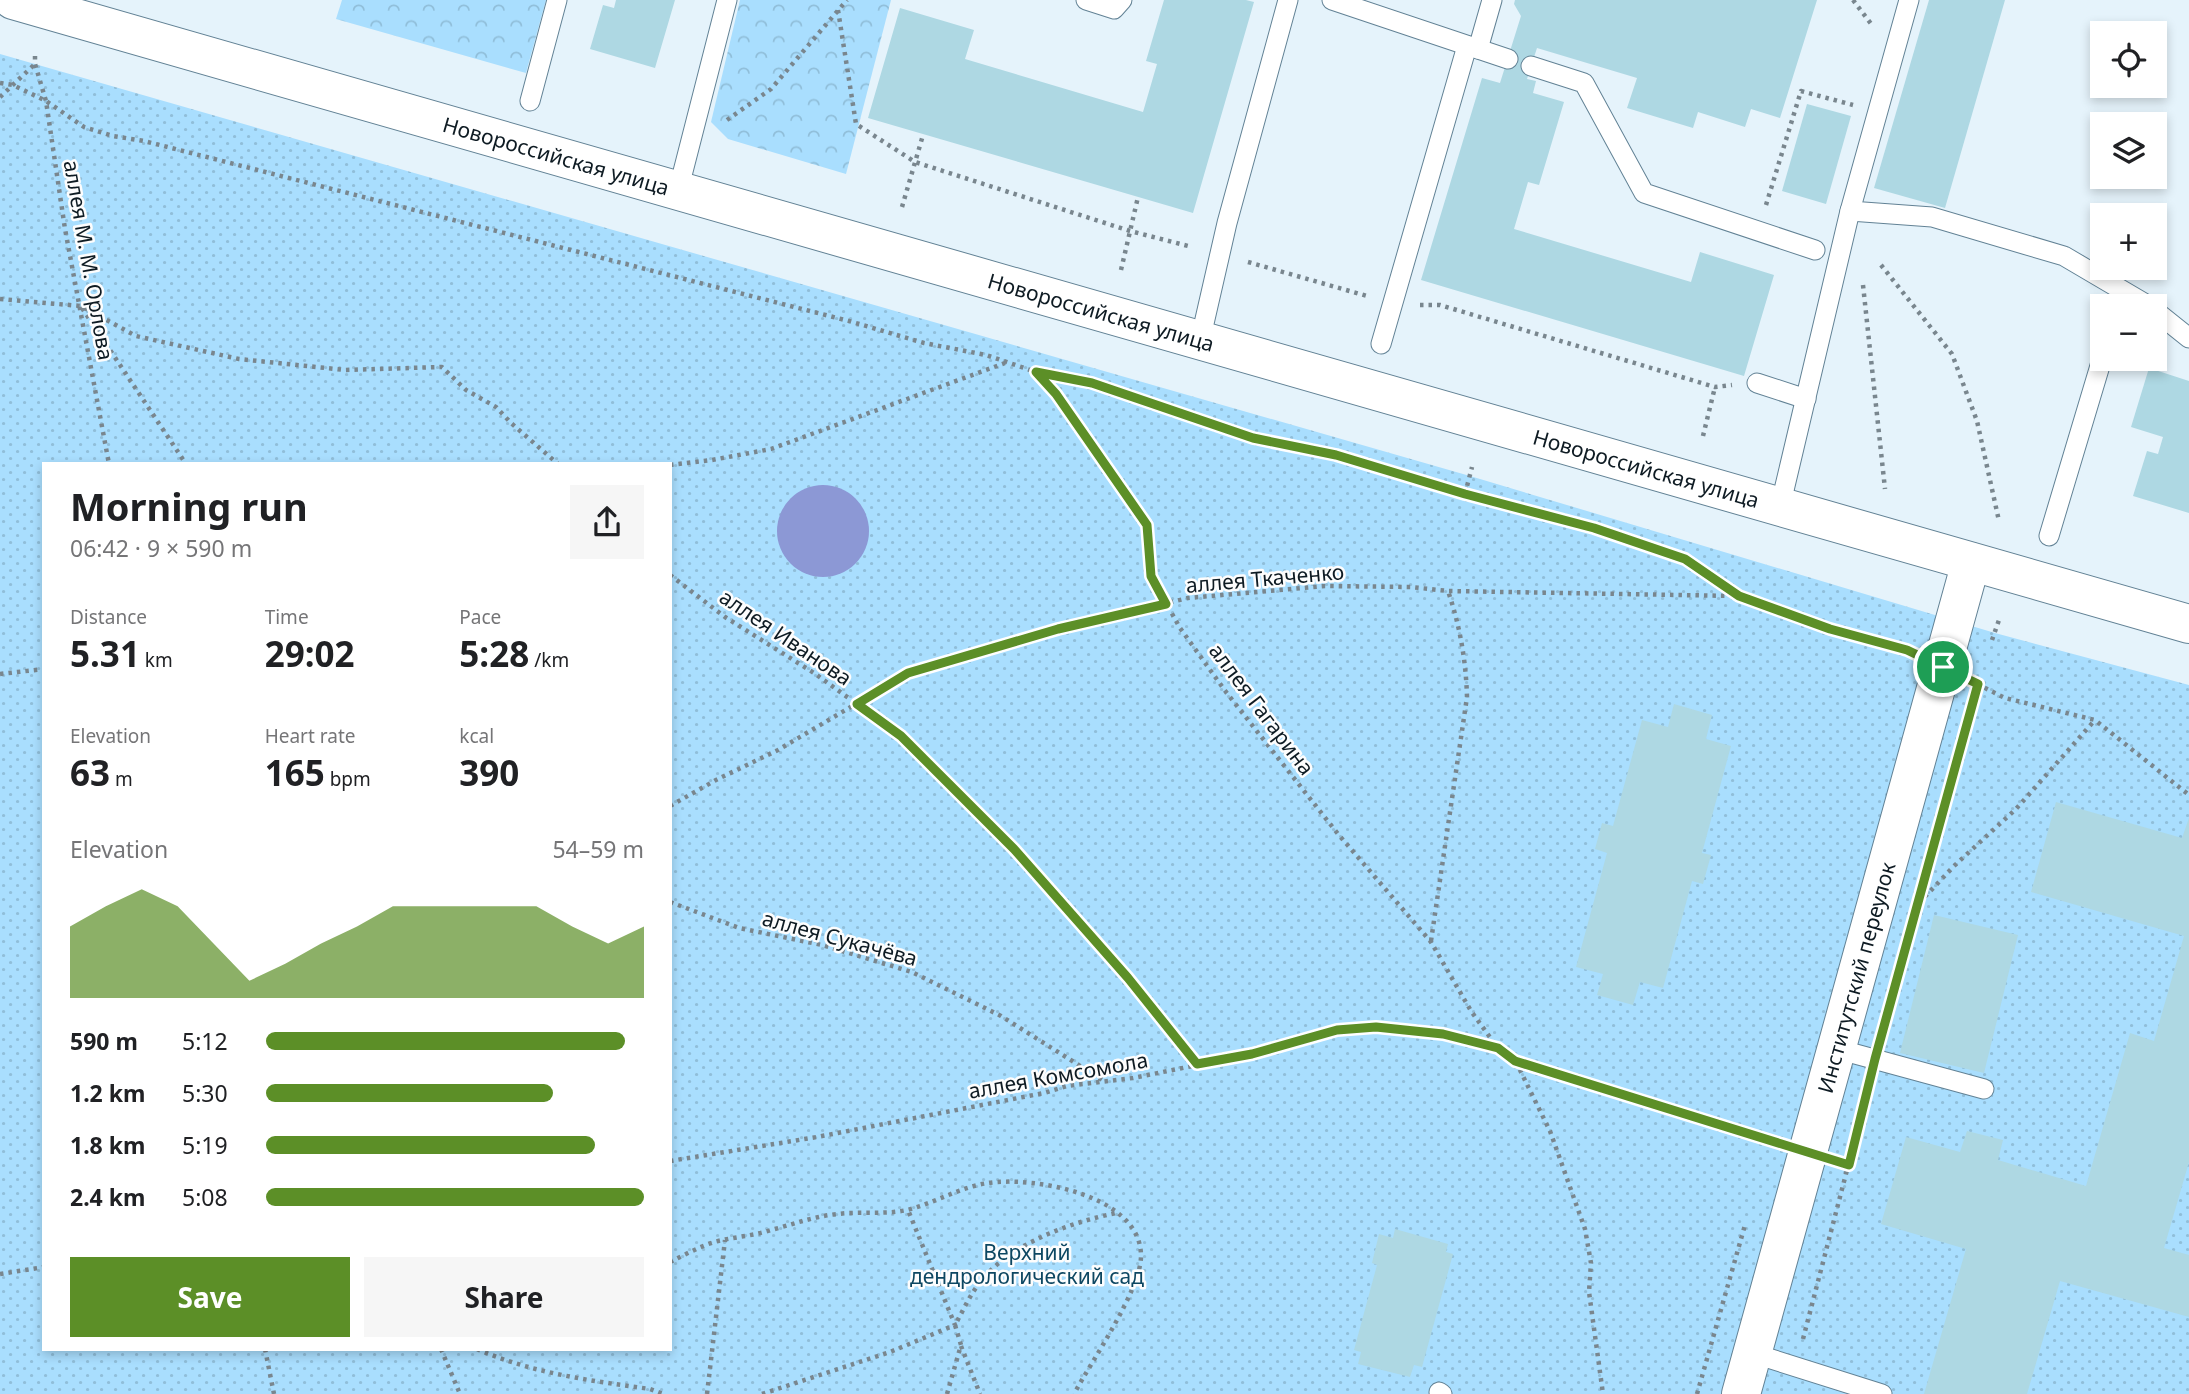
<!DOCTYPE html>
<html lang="en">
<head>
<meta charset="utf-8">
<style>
	body { margin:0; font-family:"Noto Sans",sans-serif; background:#f6f6f6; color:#202124; height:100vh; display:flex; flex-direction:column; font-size:26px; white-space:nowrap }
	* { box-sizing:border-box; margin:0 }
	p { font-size:23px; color:#757577 }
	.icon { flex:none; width:38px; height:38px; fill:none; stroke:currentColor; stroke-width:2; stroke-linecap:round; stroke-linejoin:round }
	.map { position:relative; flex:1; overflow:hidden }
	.side { position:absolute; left:42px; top:462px; width:630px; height:889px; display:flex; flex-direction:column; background:#fff; border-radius:0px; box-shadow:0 4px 10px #0003 }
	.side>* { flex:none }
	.tools { position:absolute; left:2090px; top:21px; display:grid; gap:14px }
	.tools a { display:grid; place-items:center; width:77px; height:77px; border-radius:0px; background:#fff; box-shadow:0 4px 10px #0003; font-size:35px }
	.pin { position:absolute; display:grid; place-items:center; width:60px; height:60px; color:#fff; margin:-30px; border:4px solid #fff; border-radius:50%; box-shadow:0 2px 7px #0007 }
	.round { display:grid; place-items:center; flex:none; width:74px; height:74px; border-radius:0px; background:#f6f6f6 }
	.headline { display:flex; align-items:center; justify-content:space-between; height:119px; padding:0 28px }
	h1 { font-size:38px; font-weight:700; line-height:52px }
	.figures { display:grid; grid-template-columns:repeat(3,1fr); gap:10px; height:119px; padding:7px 28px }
	.figures div { display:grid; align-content:center }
	.figures b { font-size:35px; font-weight:700 }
	.figures small { font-size:19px; font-weight:400 }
	.figures p { font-size:19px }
	.chart { height:196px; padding:14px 28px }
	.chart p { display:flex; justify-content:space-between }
	.chart svg { width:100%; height:126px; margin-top:7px; fill:#5c8f27; opacity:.7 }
	.primary-button { display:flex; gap:14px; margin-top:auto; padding:14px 28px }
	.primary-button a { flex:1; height:80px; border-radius:0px; background:#5c8f27; color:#fff; font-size:28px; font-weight:700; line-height:80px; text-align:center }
	.primary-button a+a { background:#f6f6f6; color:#202124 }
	ul { padding:0 28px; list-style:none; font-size:23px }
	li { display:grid; grid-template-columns:112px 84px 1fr; align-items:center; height:52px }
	li i { height:18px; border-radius:9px; background:#5c8f27 }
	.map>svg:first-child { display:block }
	.forest { fill:url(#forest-crowns) }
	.park { fill:url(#park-dots); fill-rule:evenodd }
	.water { fill:#8c98d5 }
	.building { fill:#aed8e3 }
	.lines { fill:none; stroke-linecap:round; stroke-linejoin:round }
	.service-casing { stroke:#628295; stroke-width:21 }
	.minor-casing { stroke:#628295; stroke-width:40 }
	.secondary-casing { stroke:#628295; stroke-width:40 }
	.path { stroke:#79868e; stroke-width:4.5; stroke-dasharray:3.5 5; stroke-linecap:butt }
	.service { stroke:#fff; stroke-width:19 }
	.minor { stroke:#fff; stroke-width:38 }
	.secondary { stroke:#fff; stroke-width:38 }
	.route-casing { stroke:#fff; stroke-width:14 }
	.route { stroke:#5c8f27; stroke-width:9 }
	.labels { text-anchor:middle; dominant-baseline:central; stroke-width:5; stroke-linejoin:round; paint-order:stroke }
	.street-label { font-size:21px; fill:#0e1b23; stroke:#fdfdfd }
	.park-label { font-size:21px; fill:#0d4762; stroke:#fdfdfd }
</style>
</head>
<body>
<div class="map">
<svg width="2189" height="1394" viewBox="0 0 2189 1394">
	<defs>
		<pattern id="forest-crowns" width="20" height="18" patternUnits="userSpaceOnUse" patternTransform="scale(1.75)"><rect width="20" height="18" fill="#a9defe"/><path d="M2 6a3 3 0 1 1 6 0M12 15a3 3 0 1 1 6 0" fill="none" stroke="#90bed9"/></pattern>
		<pattern id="park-dots" width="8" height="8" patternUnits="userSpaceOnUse" patternTransform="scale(1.75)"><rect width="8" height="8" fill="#a9defe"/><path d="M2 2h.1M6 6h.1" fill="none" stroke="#90bed9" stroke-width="1.8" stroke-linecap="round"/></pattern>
	</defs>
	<rect width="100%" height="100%" fill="#e5f3fb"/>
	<!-- forest -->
	<g class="forest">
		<polygon points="342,0 546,0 526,73 336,19"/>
		<polygon points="740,0 891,0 846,174 728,139 711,122"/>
	</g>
	<!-- park -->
	<path class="park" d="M0 54 1470 476 1995 633 2189 685V1394H0ZM44 464H670V1349H44Z"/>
	<!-- water -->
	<circle class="water" cx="823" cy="531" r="46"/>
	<!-- building -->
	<g class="building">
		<polygon points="616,0 675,0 655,68 590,49 603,5 614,8"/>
		<polygon points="1164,0 1246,0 1254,2 1193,213 868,118 900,8 974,30 965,59 1143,112 1157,64 1146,61"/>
		<polygon points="1515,0 1817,0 1780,118 1751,109 1745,127 1698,112 1693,128 1627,108 1637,78 1537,48 1527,79 1536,81 1533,93 1564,102 1539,185 1528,182 1514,229 1691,282 1700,252 1774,275 1744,376 1421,280 1482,78 1500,83 1521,16 1514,4"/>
		<polygon points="1929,0 2005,0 1945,208 1874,188"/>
		<polygon points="1807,104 1851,116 1826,204 1782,191"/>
		<polygon points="2149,368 2189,381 2189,513 2133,496 2147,451 2158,454 2163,437 2131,427"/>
		<polygon points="1674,704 1712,715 1706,739 1731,746 1702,853 1711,855 1703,884 1692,881 1663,988 1640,982 1633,1005 1597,995 1603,974 1576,967 1607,853 1595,849 1602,823 1613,826 1642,720 1668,727"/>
		<polygon points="2056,802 2182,838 2189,818 2189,1162 2164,1248 2189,1255 2189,1317 2060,1281 2027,1394 1924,1394 1966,1249 1881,1224 1906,1137 1960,1152 1967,1131 2003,1140 1998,1160 2086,1186 2130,1033 2154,1041 2184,936 2031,892"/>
		<polygon points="1934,915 2018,935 1984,1073 1900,1053"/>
		<polygon points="1395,1229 1448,1244 1446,1252 1453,1254 1422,1367 1414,1365 1410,1377 1358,1364 1361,1352 1354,1350 1377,1265 1372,1263 1379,1234 1393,1238"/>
	</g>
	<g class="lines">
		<defs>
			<g id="service">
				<polyline points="1086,0 1114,9 1122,0"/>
				<polyline points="1332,0 1508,59"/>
				<polyline points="1478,49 1492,0"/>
				<polyline points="1531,66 1584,83 1644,193 1815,250"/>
				<polyline points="530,101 557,0"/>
				<polyline points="678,191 727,0"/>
				<polyline points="1850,211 1932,217 2064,256 2149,306"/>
				<polyline points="2154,310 2189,338"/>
				<polyline points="1200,341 1227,223 1288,0"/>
				<polyline points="1381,344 1467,46"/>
				<polyline points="1757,383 1806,399"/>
				<polyline points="1780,507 1850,211 1909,0"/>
				<polyline points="2049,536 2102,359"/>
				<polyline points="1837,1049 1984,1089"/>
				<polyline points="1752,1353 1882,1394"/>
				<polyline points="1439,1392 1442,1394"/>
			</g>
			<g id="minor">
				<path id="s1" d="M1741 1394 1971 562"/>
			</g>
			<g id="secondary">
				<path id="s2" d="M13 0 2189 624"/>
			</g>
		</defs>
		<!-- service casing -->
		<use href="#service" class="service-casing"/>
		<!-- minor casing -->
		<use href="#minor" class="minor-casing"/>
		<!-- secondary casing -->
		<use href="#secondary" class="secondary-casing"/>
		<!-- path -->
		<g class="path">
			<polyline points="1853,0 1872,25"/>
			<polyline points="838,10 856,124 915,162 1130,231 1192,247"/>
			<polyline points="35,56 35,64 46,101 65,229 109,464"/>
			<polyline points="0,83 13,85 46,101 84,127 113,136 144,141 849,321 924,343 986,355 1036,372 1092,383 1253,438 1336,455 1465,494 1594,528 1685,559 1739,596 1830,629 1909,651"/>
			<polyline points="0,97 35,64"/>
			<polyline points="727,120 771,89 847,0"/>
			<polyline points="1766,205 1801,91 1853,105"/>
			<polyline points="902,207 923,135"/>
			<polyline points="1248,262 1367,296"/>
			<polyline points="1881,265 1952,354 1977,421 1999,521"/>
			<polyline points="1121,270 1138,197"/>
			<polyline points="1863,285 1885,489"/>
			<polyline points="0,299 81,306 136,336 239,359 345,370 442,367 466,390 496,407 511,423 558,464"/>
			<polyline points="1420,305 1440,305 1715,387 1732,385"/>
			<polyline points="82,308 186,464"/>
			<polyline points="1038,374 1056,394 1147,525 1151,576 1180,628 1226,692 1338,834 1431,942 1471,1011 1497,1047"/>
			<polyline points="1703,436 1715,387"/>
			<polyline points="670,465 712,460 771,449 1005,363"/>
			<polyline points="1465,494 1472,467"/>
			<polyline points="670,575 725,617 814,673 901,736 1014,849 1128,978 1197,1064"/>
			<polyline points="1992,640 2000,617"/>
			<polyline points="0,674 44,669"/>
			<polyline points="1977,684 2005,698 2095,720 2189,795"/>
			<polyline points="670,806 716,780 778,750 908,673 1058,629 1188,598 1325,586 1411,587 1448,591 1737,596"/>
			<polyline points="670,902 739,928 822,945 912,972 1001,1016 1104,1081"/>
			<polyline points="1919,903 1954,866 2016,809 2095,720"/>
			<path d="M1431 941 1467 697C1466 661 1460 626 1448 591"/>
			<polyline points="1516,1062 1550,1131 1585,1229 1591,1263 1589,1292 1603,1394"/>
			<polyline points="670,1161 817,1137 1044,1093 1067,1086 1133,1078 1252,1054 1337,1030 1376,1027 1443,1034 1498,1048 1515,1061 1771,1140"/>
			<path d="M670 1262C684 1255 699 1247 714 1242 733 1237 753 1236 771 1230 794 1224 815 1216 838 1214 861 1211 884 1215 907 1210 935 1203 960 1187 988 1183 1034 1176 1141 1195 1141 1256 1141 1290 1091 1362 1074 1394"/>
			<polyline points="0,1274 44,1267"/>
			<polyline points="1803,1339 1866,1097"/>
			<polyline points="961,1346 980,1394"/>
			<polyline points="265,1349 274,1394"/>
			<polyline points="441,1349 460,1394"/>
			<path d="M477 1349C531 1373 592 1381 650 1389L663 1394"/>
			<polyline points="707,1394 725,1240"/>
			<polyline points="762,1394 890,1352 955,1325 908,1210"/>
			<path d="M947 1394 961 1345 955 1325C964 1309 971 1292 983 1279 1012 1243 1072 1222 1116 1213"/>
			<polyline points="1697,1394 1745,1225"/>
		</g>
		<!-- service -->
		<use href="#service" class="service"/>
		<!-- minor -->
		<use href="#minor" class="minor"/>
		<!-- secondary -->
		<use href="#secondary" class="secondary"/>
	</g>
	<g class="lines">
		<defs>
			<polygon id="route" points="1036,372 1092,383 1253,438 1336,455 1465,494 1594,528 1685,559 1739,596 1830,629 1907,650 1978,684 1875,1059 1849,1165 1515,1061 1498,1048 1443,1034 1376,1027 1337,1030 1252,1054 1197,1064 1128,978 1014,849 901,736 857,704 908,673 1058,629 1166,604 1151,576 1147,525 1056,394"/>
		</defs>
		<!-- route casing -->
		<use href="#route" class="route-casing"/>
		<!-- route -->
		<use href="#route" class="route"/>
	</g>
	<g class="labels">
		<!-- street labels -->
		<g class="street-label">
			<text stroke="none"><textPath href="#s2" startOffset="565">Новороссийская улица</textPath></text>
			<text transform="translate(89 260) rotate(80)">аллея М. М. Орлова</text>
			<text stroke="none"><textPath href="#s2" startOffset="1132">Новороссийская улица</textPath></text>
			<text stroke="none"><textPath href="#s2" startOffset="1699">Новороссийская улица</textPath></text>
			<text transform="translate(1265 578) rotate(-5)">аллея Ткаченко</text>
			<text transform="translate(786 637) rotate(34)">аллея Иванова</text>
			<text transform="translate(1262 709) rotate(53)">аллея Гагарина</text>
			<text transform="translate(840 938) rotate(15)">аллея Сукачёва</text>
			<text stroke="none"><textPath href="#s1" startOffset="432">Институтский переулок</textPath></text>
			<text transform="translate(1058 1075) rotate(-10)">аллея Комсомола</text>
		</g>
		<!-- park labels -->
		<g class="park-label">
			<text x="1027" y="1252">Верхний<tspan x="1027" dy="24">дендрологический сад</tspan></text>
		</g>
	</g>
</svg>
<div class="tools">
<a><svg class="icon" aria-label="locate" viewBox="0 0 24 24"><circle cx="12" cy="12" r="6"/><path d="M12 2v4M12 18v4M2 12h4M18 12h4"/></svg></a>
<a><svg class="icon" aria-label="layers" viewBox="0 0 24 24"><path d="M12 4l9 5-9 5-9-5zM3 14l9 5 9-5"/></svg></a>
<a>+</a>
<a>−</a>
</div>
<div class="pin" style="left:1943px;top:667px;background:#1e9e55"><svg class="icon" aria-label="arrive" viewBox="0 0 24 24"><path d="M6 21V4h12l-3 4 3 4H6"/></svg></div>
<section class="side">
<div class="headline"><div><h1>Morning run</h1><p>06:42 · 9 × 590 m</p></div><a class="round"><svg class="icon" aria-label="share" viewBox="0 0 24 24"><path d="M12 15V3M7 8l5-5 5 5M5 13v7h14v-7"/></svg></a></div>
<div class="figures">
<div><p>Distance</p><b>5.31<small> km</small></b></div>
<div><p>Time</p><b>29:02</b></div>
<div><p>Pace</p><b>5:28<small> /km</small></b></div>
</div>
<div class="figures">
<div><p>Elevation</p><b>63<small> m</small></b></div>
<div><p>Heart rate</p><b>165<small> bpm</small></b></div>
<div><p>kcal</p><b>390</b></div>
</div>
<div class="chart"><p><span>Elevation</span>54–59 m</p>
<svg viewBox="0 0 160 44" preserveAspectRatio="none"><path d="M0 44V19L10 12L20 6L30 12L40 25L50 38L60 32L70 25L80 19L90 12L100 12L110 12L120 12L130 12L140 19L150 25L160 19V44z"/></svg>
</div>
<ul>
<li><b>590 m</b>5:12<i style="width:95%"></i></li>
<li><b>1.2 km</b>5:30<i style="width:76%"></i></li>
<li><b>1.8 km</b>5:19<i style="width:87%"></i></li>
<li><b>2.4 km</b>5:08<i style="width:100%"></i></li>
</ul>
<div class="primary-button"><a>Save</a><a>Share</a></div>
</section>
</div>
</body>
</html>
